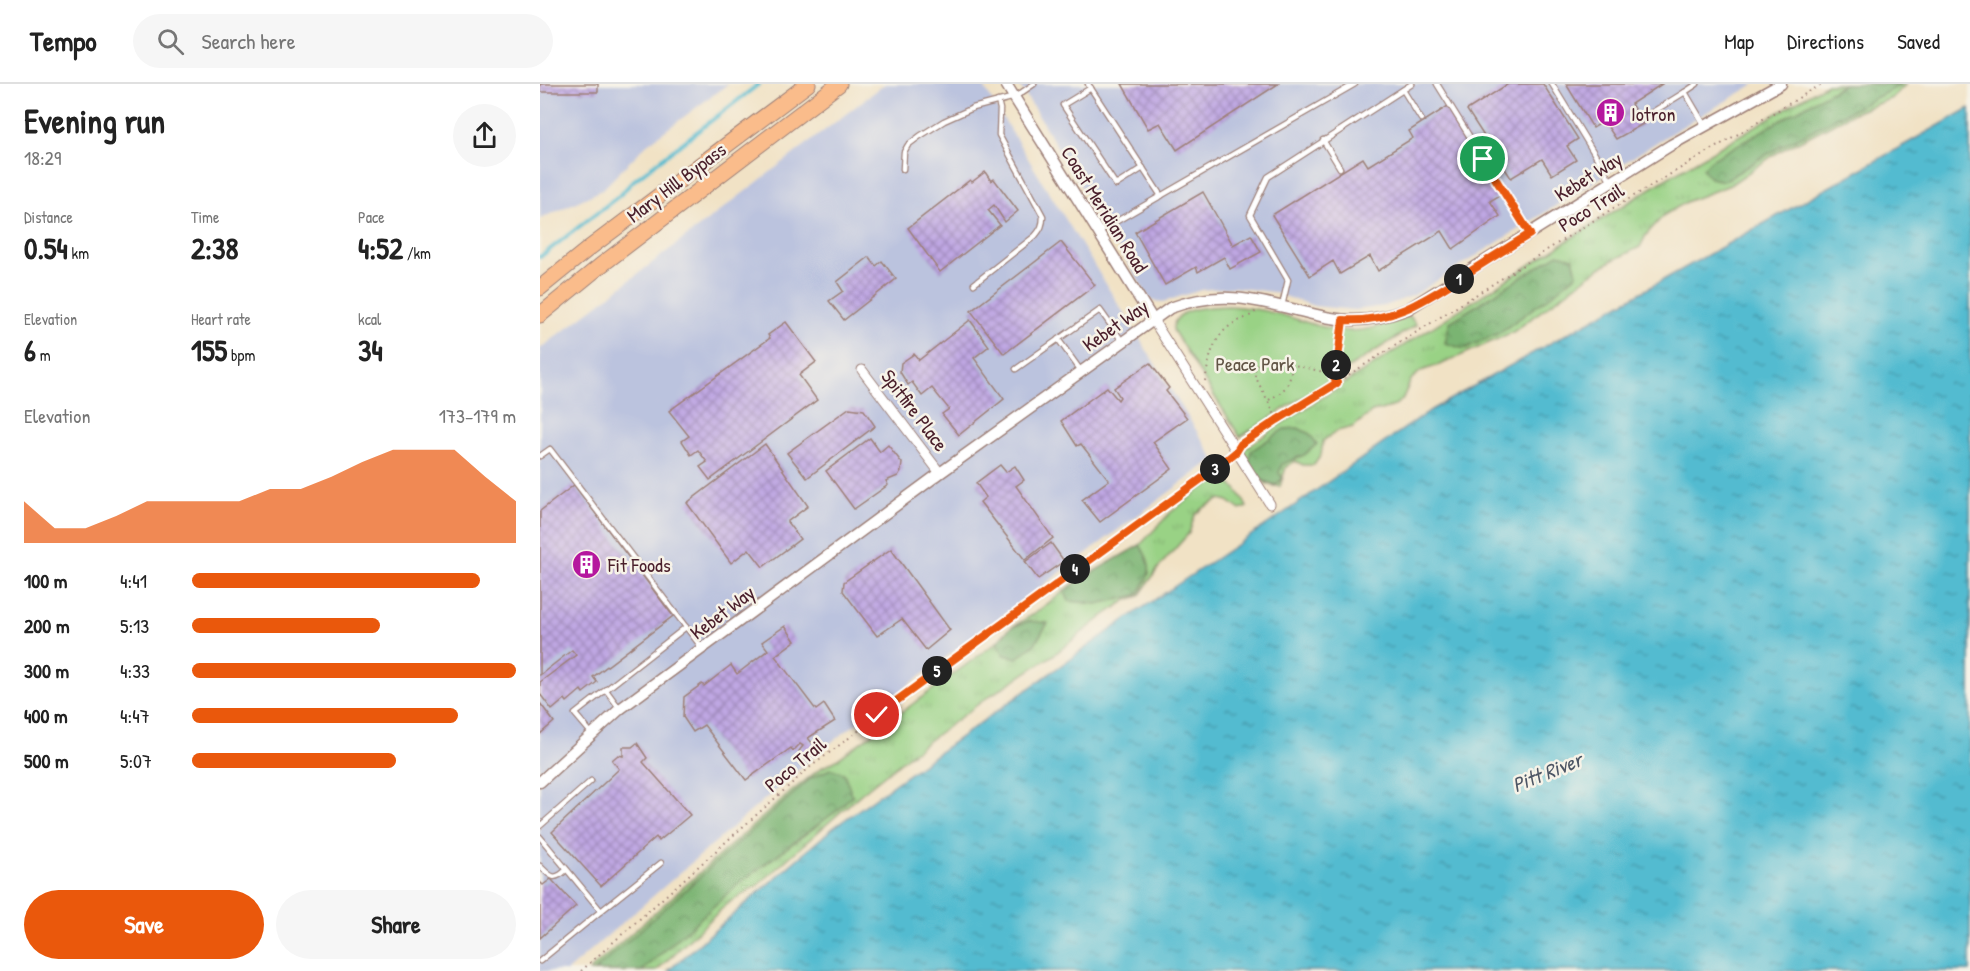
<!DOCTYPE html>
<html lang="en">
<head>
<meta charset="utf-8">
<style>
	body { margin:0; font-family:"Patrick Hand",sans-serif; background:#f6f6f6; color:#222; height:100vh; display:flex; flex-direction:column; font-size:22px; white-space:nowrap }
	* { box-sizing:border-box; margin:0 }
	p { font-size:20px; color:#767676 }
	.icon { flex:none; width:33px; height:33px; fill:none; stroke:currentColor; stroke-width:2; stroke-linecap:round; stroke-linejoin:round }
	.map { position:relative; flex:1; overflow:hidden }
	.side { display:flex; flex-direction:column; background:#fff; width:540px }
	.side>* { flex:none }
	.pin { position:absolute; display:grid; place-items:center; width:51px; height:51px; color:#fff; margin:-26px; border:3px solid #fff; border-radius:50%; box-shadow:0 2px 6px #0007 }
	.km { position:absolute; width:30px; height:30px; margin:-15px; border-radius:50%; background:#222; color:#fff; font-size:16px; line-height:30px; text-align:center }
	.round { display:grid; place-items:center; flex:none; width:63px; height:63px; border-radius:32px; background:#f6f6f6 }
	.summary { display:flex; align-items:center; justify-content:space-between; height:102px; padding:0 24px }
	h1 { font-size:33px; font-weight:700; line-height:45px }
	.figures { display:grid; grid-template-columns:repeat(3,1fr); gap:9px; height:102px; padding:6px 24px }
	.figures div { display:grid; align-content:center }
	.figures b { font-size:30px; font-weight:700 }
	.figures small { font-size:16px; font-weight:400 }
	.figures p { font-size:16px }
	.chart { height:168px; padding:12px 24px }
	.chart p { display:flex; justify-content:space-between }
	.chart svg { width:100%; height:108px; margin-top:6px; fill:#ea580c; opacity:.7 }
	.cta { display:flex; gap:12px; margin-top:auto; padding:12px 24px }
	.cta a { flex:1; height:69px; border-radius:36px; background:#ea580c; color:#fff; font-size:24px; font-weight:700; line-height:69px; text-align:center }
	.cta a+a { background:#f6f6f6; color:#222 }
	ul { padding:0 24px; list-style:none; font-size:20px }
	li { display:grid; grid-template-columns:96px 72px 1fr; align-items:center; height:45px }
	li i { height:15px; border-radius:8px; background:#ea580c }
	header { display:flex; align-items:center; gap:36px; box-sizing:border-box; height:84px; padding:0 30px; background:#fff; border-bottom:2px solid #e0e0e0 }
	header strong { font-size:28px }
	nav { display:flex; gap:33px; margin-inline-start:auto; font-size:21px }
	.search { width:420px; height:54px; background:#f6f6f6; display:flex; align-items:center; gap:15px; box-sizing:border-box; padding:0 21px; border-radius:33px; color:#767676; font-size:22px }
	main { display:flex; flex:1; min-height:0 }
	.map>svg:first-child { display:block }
	.industrial { fill:#bbc3de }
	.grass { fill:url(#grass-tufts); stroke:#727858; stroke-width:1.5 }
	.forest { fill:url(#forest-crowns); stroke:#626a4e; stroke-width:1.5 }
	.park { fill:#99d285; stroke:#727858; stroke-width:1.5 }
	.water { fill:url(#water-ripples); stroke:#4e6d7e; stroke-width:1.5 }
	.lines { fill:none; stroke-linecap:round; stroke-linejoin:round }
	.stream { stroke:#52bbd0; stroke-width:4 }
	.building { fill:url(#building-cross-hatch) }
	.service-casing { stroke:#9e8078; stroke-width:7 }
	.minor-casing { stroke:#9e8078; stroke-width:11 }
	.tertiary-casing { stroke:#9e8078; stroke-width:13 }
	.trunk-casing { stroke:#9e8078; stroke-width:17 }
	.path { stroke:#9e8078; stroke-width:2; stroke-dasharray:1.5 4.5; stroke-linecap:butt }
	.service { stroke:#fff; stroke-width:4.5 }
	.minor { stroke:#fff; stroke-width:9 }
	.tertiary { stroke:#fff; stroke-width:10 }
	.trunk { stroke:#fabc8b; stroke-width:15 }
	.route-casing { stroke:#fff; stroke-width:12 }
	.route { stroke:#ea580c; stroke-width:8 }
	.labels { text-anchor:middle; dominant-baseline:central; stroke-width:5; stroke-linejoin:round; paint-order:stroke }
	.poi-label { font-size:20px; fill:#4a1f2b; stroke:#f7f3e8; text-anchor:start }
	.street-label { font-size:20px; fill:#4a1f2b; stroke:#f7f3e8 }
	.park-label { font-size:20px; fill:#625546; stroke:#f7f3e8 }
	.water-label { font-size:21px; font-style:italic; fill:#4d5665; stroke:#f7f3e8 }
</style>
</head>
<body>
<header>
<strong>Tempo</strong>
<div class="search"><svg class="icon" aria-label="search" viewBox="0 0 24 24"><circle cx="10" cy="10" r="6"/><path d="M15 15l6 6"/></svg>Search here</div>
<nav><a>Map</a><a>Directions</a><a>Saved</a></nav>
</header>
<main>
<section class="side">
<div class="summary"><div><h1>Evening run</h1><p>18:29</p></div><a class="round"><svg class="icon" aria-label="share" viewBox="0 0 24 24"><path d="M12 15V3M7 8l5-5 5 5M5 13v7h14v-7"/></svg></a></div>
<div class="figures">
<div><p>Distance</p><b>0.54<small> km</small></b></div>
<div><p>Time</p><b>2:38</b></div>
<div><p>Pace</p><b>4:52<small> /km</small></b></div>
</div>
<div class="figures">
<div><p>Elevation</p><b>6<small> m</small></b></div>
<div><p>Heart rate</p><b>155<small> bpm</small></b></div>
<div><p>kcal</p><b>34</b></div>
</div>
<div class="chart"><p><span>Elevation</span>173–179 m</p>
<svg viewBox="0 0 160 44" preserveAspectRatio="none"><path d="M0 44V27L10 38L20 38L30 33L40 27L50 27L60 27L70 27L80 22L90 22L100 17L110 11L120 6L130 6L140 6L150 17L160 27V44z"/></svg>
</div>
<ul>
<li><b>100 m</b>4:41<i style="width:89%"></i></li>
<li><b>200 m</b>5:13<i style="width:58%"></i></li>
<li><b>300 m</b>4:33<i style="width:100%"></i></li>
<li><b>400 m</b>4:47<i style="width:82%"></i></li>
<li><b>500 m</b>5:07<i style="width:63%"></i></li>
</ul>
<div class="cta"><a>Save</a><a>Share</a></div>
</section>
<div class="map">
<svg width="1430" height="887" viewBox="0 0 1430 887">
	<defs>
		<pattern id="grass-tufts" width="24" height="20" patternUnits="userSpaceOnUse" patternTransform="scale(1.5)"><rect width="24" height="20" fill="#99d285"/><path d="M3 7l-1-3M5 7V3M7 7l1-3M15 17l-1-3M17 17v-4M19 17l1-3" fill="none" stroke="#85b473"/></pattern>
		<pattern id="forest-crowns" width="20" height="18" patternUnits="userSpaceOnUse" patternTransform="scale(1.5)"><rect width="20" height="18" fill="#7ab472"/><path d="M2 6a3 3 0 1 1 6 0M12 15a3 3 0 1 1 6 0" fill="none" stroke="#66925e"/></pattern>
		<pattern id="water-ripples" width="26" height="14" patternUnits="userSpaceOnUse" patternTransform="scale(1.5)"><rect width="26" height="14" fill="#52bbd0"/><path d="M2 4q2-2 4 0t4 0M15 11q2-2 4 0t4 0" fill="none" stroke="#4697a9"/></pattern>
		<pattern id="building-cross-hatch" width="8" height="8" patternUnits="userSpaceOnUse" patternTransform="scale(1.5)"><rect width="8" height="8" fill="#bfa7e3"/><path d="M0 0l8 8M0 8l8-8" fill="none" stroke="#9d87b8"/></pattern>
	</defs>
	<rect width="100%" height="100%" fill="#f7f3e8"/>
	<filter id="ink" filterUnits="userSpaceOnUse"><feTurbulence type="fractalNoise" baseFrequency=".0167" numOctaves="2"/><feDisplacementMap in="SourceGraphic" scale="12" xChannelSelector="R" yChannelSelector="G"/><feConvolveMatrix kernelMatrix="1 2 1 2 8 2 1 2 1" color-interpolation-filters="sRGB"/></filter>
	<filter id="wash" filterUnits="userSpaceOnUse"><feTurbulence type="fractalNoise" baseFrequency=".008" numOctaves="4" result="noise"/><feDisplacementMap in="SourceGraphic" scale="24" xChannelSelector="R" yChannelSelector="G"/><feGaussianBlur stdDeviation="1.35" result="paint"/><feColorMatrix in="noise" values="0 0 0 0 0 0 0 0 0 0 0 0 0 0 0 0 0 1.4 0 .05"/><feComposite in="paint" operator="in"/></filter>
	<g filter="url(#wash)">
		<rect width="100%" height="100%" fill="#f1e2c5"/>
		<!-- industrial -->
		<g class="industrial">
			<polygon points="0,0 188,0 106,61 62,106 0,135"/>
			<polygon points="345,0 442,0 674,375 286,662 27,887 0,887 0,265"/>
			<polygon points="479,0 1215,0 1133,48 874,211 845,222 815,226 774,222 732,208 693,203 661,206 623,218 613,217 609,214"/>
		</g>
		<!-- grass -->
		<g class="grass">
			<path d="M1287 0H1366L1352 14 1311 30 1283 45 1238 68 1190 101 1148 117 1124 131 1106 151 1100 163 1071 177 1051 190 973 248 902 280 881 287 871 296 862 316 852 323 832 328 813 343 797 347 783 357 781 371 774 381H763L755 377 746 383 740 402C721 404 714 387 704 374L705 365 747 336 1030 155 1129 93Z"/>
			<path d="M682 395C696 402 700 409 707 423L700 426 688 417 680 415 665 423 655 431 649 449 619 483 599 512 587 516 562 533 515 570 448 613 372 669 322 709 218 801 188 819 116 887H49L252 707 281 684 295 677 457 558 470 544 492 531 537 498 600 461 630 429 663 403Z"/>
		</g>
		<!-- forest -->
		<g class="forest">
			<polygon points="1304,0 1358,0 1359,2 1236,65 1184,97 1170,94 1163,85 1171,76"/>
			<polygon points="1018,170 1033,174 1037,190 1008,214 959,249 924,265 905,259 910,238"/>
			<path d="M758 344 770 350 777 360 764 371 742 380 739 389 743 394 736 401C719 397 705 387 711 367L744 345Z"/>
			<path d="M600 461C614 483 612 490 597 511L557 520 529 517 524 506 558 485Z"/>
			<polygon points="489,537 508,539 494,561 477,574 464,571 457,558 470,544"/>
			<polygon points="290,685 304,689 312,711 299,725 197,801 102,887 54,887 271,694"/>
		</g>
		<!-- park -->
		<path class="park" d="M689 222C706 223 723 226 739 230 764 237 795 250 821 246 838 244 855 237 870 232L876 241 700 353 633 246C633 222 671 223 689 222Z"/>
		<!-- water -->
		<polygon class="water" points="1430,24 1430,887 128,887 293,744 589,533 741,431 891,326"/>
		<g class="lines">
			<!-- stream -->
			<polyline class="stream" points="0,173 80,111 93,97 219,0"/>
		</g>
		<g id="blocks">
			<!-- building -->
			<g class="building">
				<rect x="0" y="0" width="58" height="8"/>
				<polygon points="582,0 738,0 637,66 620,39 608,45"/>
				<polygon points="968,0 1003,0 1038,55 1027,62 1036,76 1012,91 1002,75 971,94 927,26"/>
				<polygon points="1026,0 1122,0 1091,20 1103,40 1076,55 1064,37 1053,44"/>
				<polygon points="908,22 962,110 950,117 960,132 913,165 902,147 838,187 830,172 800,190 793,177 770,192 732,131 823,74 828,82 873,54 869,47"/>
				<polygon points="445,88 451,97 454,95 478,127 465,138 454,121 448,126 460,141 400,188 368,144 430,96 432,98"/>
				<polygon points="663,108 693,161 711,151 721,168 690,185 684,173 658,188 656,183 625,201 595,148"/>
				<polygon points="521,158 555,201 464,270 431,227"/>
				<polygon points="329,173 336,182 342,177 356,195 304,236 289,217 303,207 297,198"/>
				<polygon points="430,236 449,262 434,274 464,315 419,351 402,330 409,325 392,304 382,312 372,298 368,301 360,288 361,279 374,270 379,276"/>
				<polygon points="246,238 276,278 259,291 277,316 170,396 160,383 167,378 158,366 151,371 142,357 149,352 129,327 230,254 228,251"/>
				<polygon points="610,279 629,304 626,307 647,334 613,358 632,385 560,438 542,416 569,396 541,360 537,362 521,337 567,303 578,316 580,313 574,304"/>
				<polygon points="309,324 324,326 335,342 267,394 247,369"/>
				<polygon points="330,354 340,368 348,361 362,379 361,387 358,392 346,397 348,401 314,425 286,387"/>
				<polygon points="225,360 268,422 247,438 260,455 223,483 209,465 191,479 147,419"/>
				<polygon points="460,381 466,388 475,382 484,396 476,402 513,454 485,476 440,418 446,413 436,399"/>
				<polygon points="34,401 133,532 53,593 57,598 43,609 41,606 27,618 25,615 12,626 0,610 0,598 36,571 32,566 0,591 0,427"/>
				<polygon points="511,459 524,477 498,495 485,478"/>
				<polygon points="351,465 410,546 386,566 362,535 337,552 303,507 304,498"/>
				<polygon points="245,542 255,557 235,572 276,626 284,620 295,637 268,654 279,667 266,676 259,667 263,662 260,660 253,667 251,664 206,696 164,641 153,648 143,633 144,613 162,600 164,602 191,581 197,590 228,566 222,558"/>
				<polygon points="0,619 14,638 0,650"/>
				<polygon points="97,659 107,674 103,678 150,731 119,757 116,753 61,802 12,748 79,685 72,676 78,671 83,672 83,663 92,663"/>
				<polygon points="11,795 36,822 0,854 0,798 3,801"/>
			</g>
		</g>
	</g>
	<g filter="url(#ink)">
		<use href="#blocks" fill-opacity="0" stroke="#9e8078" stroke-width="1.5"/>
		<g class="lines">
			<defs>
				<g id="service">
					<polyline points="548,0 621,112"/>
					<polyline points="897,0 990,150"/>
					<polyline points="1012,0 1071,97"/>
					<polyline points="551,4 523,21 576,101 603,84"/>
					<polyline points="863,6 881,35"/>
					<polyline points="1145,8 1157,0"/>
					<polyline points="1103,34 1145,8 1165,42"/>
					<polyline points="783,56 800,84"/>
					<polyline points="363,85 364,68 368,61 380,52 404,37 433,24 475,13 494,0"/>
					<polyline points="558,148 815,0"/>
					<path d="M434 200 495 152C501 145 503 141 503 132L459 51 460 25 458 17"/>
					<polyline points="742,222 748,196 710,131 728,93 872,0"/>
					<polyline points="518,255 541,287"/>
					<polyline points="476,285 560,226 582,257"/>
					<polyline points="0,372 10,365 162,564"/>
					<polyline points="66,606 80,625"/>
					<polyline points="52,650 35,630 146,543"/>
					<polyline points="0,742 51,697"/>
					<polyline points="0,753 61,827 0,877"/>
					<path d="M0 782C10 792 14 798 26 786"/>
					<polyline points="61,827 121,779"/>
				</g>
				<g id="minor">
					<polyline points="613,236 730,420"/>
					<polyline points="322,286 400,389"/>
				</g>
				<g id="tertiary">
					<polyline points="466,0 613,236"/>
					<path d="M0 698 80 625 400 389 630 224C680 206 712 215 760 227 777 231 793 236 810 236 831 237 849 232 868 225L1131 61 1241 0"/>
				</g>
				<g id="trunk">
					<polyline points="0,204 48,165 268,0"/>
					<polyline points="0,231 60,182 299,0"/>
				</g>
			</defs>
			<!-- service casing -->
			<use href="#service" class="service-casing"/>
			<!-- minor casing -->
			<use href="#minor" class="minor-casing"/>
			<!-- tertiary casing -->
			<use href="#tertiary" class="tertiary-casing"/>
			<!-- trunk casing -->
			<use href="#trunk" class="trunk-casing"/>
			<!-- path -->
			<g class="path">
				<polyline points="792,290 798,275 801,247"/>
				<path d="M665 297C669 276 672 254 691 241 699 235 710 234 716 227"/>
				<path d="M729 316C747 305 750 301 752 281"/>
				<polyline points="737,335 715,292 715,284 720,277 729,275 792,290 797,299"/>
				<polyline points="703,359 737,336 1072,125 1282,0"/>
				<polyline points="41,887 269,684 493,516 690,374"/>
			</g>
			<!-- service -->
			<use href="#service" class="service"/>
			<!-- minor -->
			<use href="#minor" class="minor"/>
			<!-- tertiary -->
			<use href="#tertiary" class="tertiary"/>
			<!-- trunk -->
			<use href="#trunk" class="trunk"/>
		</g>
	</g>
	<g class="lines" filter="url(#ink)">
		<defs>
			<path id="route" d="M337 631 679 382 696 368 701 360 737 336 797 299 792 290 798 274 803 236C851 239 884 217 923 192 945 178 967 164 990 150L943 75"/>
		</defs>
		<!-- route casing -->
		<use href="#route" class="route-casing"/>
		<!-- route -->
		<use href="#route" class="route"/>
	</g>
	<!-- icons -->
	<defs>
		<symbol id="building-disc" viewBox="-11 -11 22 22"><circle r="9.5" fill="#b5179e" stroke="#f7f3e8"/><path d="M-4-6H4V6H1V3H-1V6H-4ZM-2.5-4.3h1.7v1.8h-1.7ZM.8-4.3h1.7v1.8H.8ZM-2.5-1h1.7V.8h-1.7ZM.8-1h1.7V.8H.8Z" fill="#fff"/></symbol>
	</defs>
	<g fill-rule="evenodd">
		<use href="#building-disc" x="1054" y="12" width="33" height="33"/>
		<use href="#building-disc" x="30" y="464" width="33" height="33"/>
	</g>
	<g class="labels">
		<!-- poi labels -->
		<g class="poi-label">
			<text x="1091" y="29">Iotron</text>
			<text x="68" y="480">Fit Foods</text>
		</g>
		<!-- street labels -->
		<g class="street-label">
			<text transform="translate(1048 92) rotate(-32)">Kebet Way</text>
			<text transform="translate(136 98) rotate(-37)">Mary Hill Bypass</text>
			<text transform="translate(1051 123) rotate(-32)">Poco Trail</text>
			<text transform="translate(565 125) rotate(58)">Coast Meridian Road</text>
			<text transform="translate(575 241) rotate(-35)">Kebet Way</text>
			<text transform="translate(375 326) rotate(53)">Spitfire Place</text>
			<text transform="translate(182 528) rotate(-37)">Kebet Way</text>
			<text transform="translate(255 680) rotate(-40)">Poco Trail</text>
		</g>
		<!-- park labels -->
		<g class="park-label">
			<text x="715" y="279">Peace Park</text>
		</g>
		<!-- water labels -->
		<g class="water-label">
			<text transform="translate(1007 688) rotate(-22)">Pitt River</text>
		</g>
	</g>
</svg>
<div class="pin" style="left:943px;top:75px;background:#1e9e55"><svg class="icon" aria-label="arrive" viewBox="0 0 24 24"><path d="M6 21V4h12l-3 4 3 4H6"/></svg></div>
<div class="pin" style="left:337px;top:631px;background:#d93025"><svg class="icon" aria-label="check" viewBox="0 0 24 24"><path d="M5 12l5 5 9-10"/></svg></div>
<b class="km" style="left:919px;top:195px">1</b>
<b class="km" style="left:796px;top:281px">2</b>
<b class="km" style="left:675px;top:385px">3</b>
<b class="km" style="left:535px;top:485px">4</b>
<b class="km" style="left:397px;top:587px">5</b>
</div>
</main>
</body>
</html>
